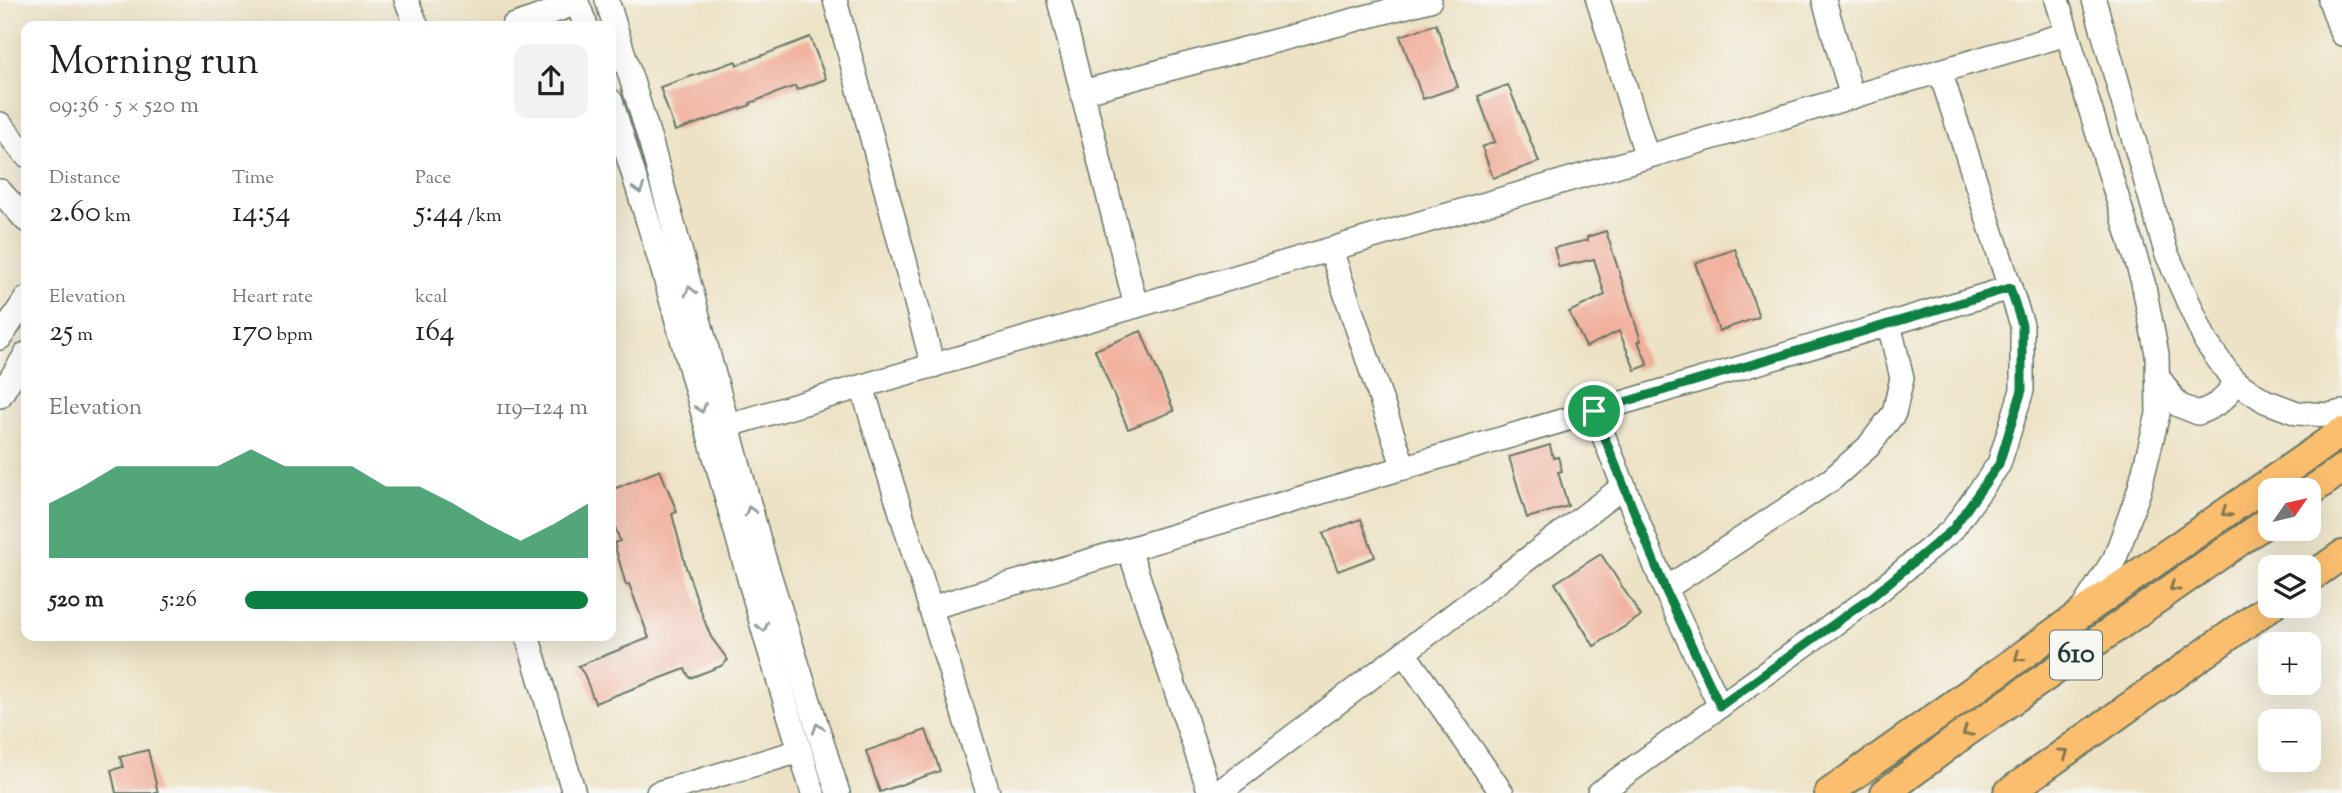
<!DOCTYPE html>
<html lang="en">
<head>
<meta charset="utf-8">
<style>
	body { margin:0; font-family:"Sorts Mill Goudy",serif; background:#f2f2f2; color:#222; height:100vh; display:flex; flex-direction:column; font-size:26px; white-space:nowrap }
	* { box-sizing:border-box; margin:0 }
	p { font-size:23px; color:#767676 }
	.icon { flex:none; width:38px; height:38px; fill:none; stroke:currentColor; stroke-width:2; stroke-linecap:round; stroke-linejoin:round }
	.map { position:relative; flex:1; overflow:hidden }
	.drawer { position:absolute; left:21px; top:21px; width:595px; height:620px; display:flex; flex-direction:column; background:#fff; border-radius:14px; box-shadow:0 7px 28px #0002 }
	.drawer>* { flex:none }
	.needle { width:46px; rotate:56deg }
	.tools { position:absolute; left:2258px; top:478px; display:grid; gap:14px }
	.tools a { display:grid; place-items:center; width:63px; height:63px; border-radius:14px; background:#fff; box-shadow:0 7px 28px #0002; font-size:35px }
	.pin { position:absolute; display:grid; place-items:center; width:60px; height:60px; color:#fff; margin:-30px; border:4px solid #fff; border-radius:50%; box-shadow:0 2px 7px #0007 }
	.round { display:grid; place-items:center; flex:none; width:74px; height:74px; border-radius:14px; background:#f2f2f2 }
	.headline { display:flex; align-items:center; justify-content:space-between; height:119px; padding:0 28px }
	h1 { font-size:38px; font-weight:600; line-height:52px }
	.metrics { display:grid; grid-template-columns:repeat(3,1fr); gap:10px; height:119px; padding:7px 28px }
	.metrics div { display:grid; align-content:center }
	.metrics b { font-size:30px; font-weight:600 }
	.metrics small { font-size:19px; font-weight:400 }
	.metrics p { font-size:19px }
	.chart { height:196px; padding:14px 28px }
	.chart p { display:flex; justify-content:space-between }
	.chart svg { width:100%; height:126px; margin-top:7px; fill:#0b8043; opacity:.7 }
	ul { padding:0 28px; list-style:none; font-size:23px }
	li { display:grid; grid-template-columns:112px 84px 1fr; align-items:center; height:52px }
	li i { height:18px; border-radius:9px; background:#0b8043 }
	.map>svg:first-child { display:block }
	.building { fill:#f1b19e }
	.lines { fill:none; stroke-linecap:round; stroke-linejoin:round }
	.minor-casing { stroke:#677767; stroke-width:26 }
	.major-casing { stroke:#677767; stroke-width:32 }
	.minor { stroke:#fff; stroke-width:23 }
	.major { stroke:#fabe6e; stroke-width:28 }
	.oneway { stroke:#8f9e9a }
	.oneway2 { stroke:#82774e }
	.route-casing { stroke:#fff; stroke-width:14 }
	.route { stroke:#0b8043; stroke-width:9 }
	.labels { text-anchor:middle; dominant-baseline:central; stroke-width:6; stroke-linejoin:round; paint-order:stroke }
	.shield { fill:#f6f6f2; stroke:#60746d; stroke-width:2 }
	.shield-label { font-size:28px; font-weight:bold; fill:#1f3d34 }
</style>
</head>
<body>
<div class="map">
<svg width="2342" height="793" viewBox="0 0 2342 793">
	<rect width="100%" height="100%" fill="#f6f6f2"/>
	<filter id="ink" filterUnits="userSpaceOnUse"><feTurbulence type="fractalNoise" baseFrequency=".0143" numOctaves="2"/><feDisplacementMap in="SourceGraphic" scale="14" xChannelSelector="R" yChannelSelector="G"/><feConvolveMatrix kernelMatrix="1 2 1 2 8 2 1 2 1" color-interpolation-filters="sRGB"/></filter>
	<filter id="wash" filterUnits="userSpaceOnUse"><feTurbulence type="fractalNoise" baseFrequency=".00686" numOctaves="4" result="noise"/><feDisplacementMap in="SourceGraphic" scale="28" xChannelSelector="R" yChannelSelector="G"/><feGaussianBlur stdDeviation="1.57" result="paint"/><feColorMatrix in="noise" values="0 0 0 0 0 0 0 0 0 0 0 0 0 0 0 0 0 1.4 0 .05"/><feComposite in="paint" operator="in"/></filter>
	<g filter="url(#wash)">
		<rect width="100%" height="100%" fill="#ede2c5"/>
		<g id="blocks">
			<!-- building -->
			<g class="building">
				<polygon points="1436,24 1458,87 1423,99 1400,36"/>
				<polygon points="810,37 826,79 797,90 795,86 750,103 751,105 675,131 660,87 736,61 737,65"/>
				<polygon points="1508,85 1539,162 1493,178 1482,147 1495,142 1478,96"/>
				<polygon points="1606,231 1641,341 1638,341 1648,365 1635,370 1619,331 1586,347 1569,312 1605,295 1594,259 1559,267 1554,248 1588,240 1587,237"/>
				<polygon points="1735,249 1759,317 1719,331 1695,263"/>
				<polygon points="1141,331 1174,411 1128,429 1095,350"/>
				<polygon points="1550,445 1553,458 1558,457 1562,471 1558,472 1568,506 1527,518 1509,457"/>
				<polygon points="660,470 677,512 672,514 686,567 703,617 711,637 728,660 721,666 690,678 685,669 595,703 584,674 578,666 649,638 629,584 626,585 614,543 620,541 611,516 611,490"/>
				<polygon points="1361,519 1375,557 1338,571 1323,533"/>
				<polygon points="1601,554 1641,616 1594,646 1555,583"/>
				<polygon points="926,730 940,771 880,792 866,751"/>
				<polygon points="148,750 158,793 116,793 111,770 123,767 120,757"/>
			</g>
		</g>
	</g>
	<g filter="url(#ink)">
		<use href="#blocks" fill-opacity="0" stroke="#677767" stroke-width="2"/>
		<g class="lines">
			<defs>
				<g id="minor">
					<polyline points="406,0 417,26"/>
					<polyline points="576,0 586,26"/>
					<polyline points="607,0 651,143 763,555 838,793"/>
					<polyline points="835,0 933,366"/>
					<polyline points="1059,0 1136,306"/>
					<polyline points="1598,0 1647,157"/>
					<polyline points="1824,0 1852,97"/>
					<polyline points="2057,0 2143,282 2157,354 2158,414 2139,491 2115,558 2081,611"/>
					<polyline points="2094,0 2166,252 2206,342 2233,380 2265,401 2297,413 2329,415 2342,412"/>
					<polyline points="2330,0 2342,34"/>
					<polyline points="513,26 577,3"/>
					<polyline points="1082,92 1430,0"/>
					<polyline points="611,101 662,267 766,639 813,793"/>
					<polyline points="0,124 26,155"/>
					<polyline points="0,191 26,220"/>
					<polyline points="1331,250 1404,468"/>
					<polyline points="0,338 26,299"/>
					<path d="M2157 375 2178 405 2198 413C2215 406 2229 400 2233 380"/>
					<polyline points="862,387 988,793"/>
					<polyline points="0,396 26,354"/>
					<polyline points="1594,412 1665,589 1720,706"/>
					<polyline points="726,426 2067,34"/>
					<polyline points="1129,549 1210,793"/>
					<polyline points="1665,589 1832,479 1868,447 1894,413 1902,378 1889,324"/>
					<polyline points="930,608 2010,288"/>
					<polyline points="527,635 574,793"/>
					<polyline points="1404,653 1502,793"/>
					<polyline points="658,793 800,751"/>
					<polyline points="1218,793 1624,486"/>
					<polyline points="1599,793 1873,596 1952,530 1999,464 2022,390 2022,325 1940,71"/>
				</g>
				<g id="major">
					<polyline points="2308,493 2342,469"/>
					<polyline points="2308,579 2342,555"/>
					<polyline points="1829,793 2079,615 2342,432"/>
					<polyline points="1885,793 1961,736 2270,520"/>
					<polyline points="2008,793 2271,606"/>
				</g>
			</defs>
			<!-- minor casing -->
			<use href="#minor" class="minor-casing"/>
			<!-- major casing -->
			<use href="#major" class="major-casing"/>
			<!-- minor -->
			<use href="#minor" class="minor"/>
			<!-- major -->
			<use href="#major" class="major"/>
		</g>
		<!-- one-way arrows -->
		<defs><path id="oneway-chevron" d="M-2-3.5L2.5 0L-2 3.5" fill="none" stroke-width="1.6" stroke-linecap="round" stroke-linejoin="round" transform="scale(1.75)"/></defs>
		<g class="oneway">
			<use href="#oneway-chevron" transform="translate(639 189) rotate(73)"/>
			<use href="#oneway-chevron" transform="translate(690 291) rotate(-105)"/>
			<use href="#oneway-chevron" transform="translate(701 408) rotate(74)"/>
			<use href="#oneway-chevron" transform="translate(750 511) rotate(-106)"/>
			<use href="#oneway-chevron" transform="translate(763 627) rotate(74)"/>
			<use href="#oneway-chevron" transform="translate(818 728) rotate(-108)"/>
		</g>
		<g class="oneway2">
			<use href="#oneway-chevron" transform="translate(2226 512) rotate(145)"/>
			<use href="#oneway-chevron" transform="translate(2174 587) rotate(145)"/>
			<use href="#oneway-chevron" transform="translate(2019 657) rotate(144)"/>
			<use href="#oneway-chevron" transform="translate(1967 732) rotate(145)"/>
			<use href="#oneway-chevron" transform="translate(2064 753) rotate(-35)"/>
		</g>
	</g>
	<g class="lines" filter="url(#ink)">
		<defs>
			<polygon id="route" points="2010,288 2022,325 2022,390 1999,464 1952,530 1873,596 1720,706 1665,589 1594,411"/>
		</defs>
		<!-- route casing -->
		<use href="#route" class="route-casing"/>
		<!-- route -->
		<use href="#route" class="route"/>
	</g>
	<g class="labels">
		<!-- shield labels -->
		<rect class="shield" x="2050" y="630.5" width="52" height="49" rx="5"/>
		<g class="shield-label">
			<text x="2076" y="655">610</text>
		</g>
	</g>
</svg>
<div class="tools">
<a><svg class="needle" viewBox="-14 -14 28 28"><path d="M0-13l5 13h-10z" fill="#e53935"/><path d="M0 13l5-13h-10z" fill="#767676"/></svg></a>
<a><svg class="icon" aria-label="layers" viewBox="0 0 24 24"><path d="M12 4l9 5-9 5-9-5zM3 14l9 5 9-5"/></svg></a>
<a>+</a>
<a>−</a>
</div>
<div class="pin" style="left:1594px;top:411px;background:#1e9e55"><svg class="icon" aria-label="arrive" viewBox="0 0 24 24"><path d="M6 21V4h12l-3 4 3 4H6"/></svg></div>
<section class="drawer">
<div class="headline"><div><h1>Morning run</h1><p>09:36 · 5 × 520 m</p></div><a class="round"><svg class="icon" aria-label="share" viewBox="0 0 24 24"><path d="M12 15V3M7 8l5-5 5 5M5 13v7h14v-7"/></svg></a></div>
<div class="metrics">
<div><p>Distance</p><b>2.60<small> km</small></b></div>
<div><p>Time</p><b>14:54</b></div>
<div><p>Pace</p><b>5:44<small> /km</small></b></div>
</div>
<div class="metrics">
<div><p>Elevation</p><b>25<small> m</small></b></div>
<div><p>Heart rate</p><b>170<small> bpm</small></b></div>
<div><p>kcal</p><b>164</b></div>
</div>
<div class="chart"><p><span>Elevation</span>119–124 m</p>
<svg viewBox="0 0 160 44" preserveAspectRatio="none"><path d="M0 44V25L10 19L20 12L30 12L40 12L50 12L60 6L70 12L80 12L90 12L100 19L110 19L120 25L130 32L140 38L150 32L160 25V44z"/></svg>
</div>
<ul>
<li><b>520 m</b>5:26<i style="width:100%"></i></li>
</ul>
</section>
</div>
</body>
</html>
